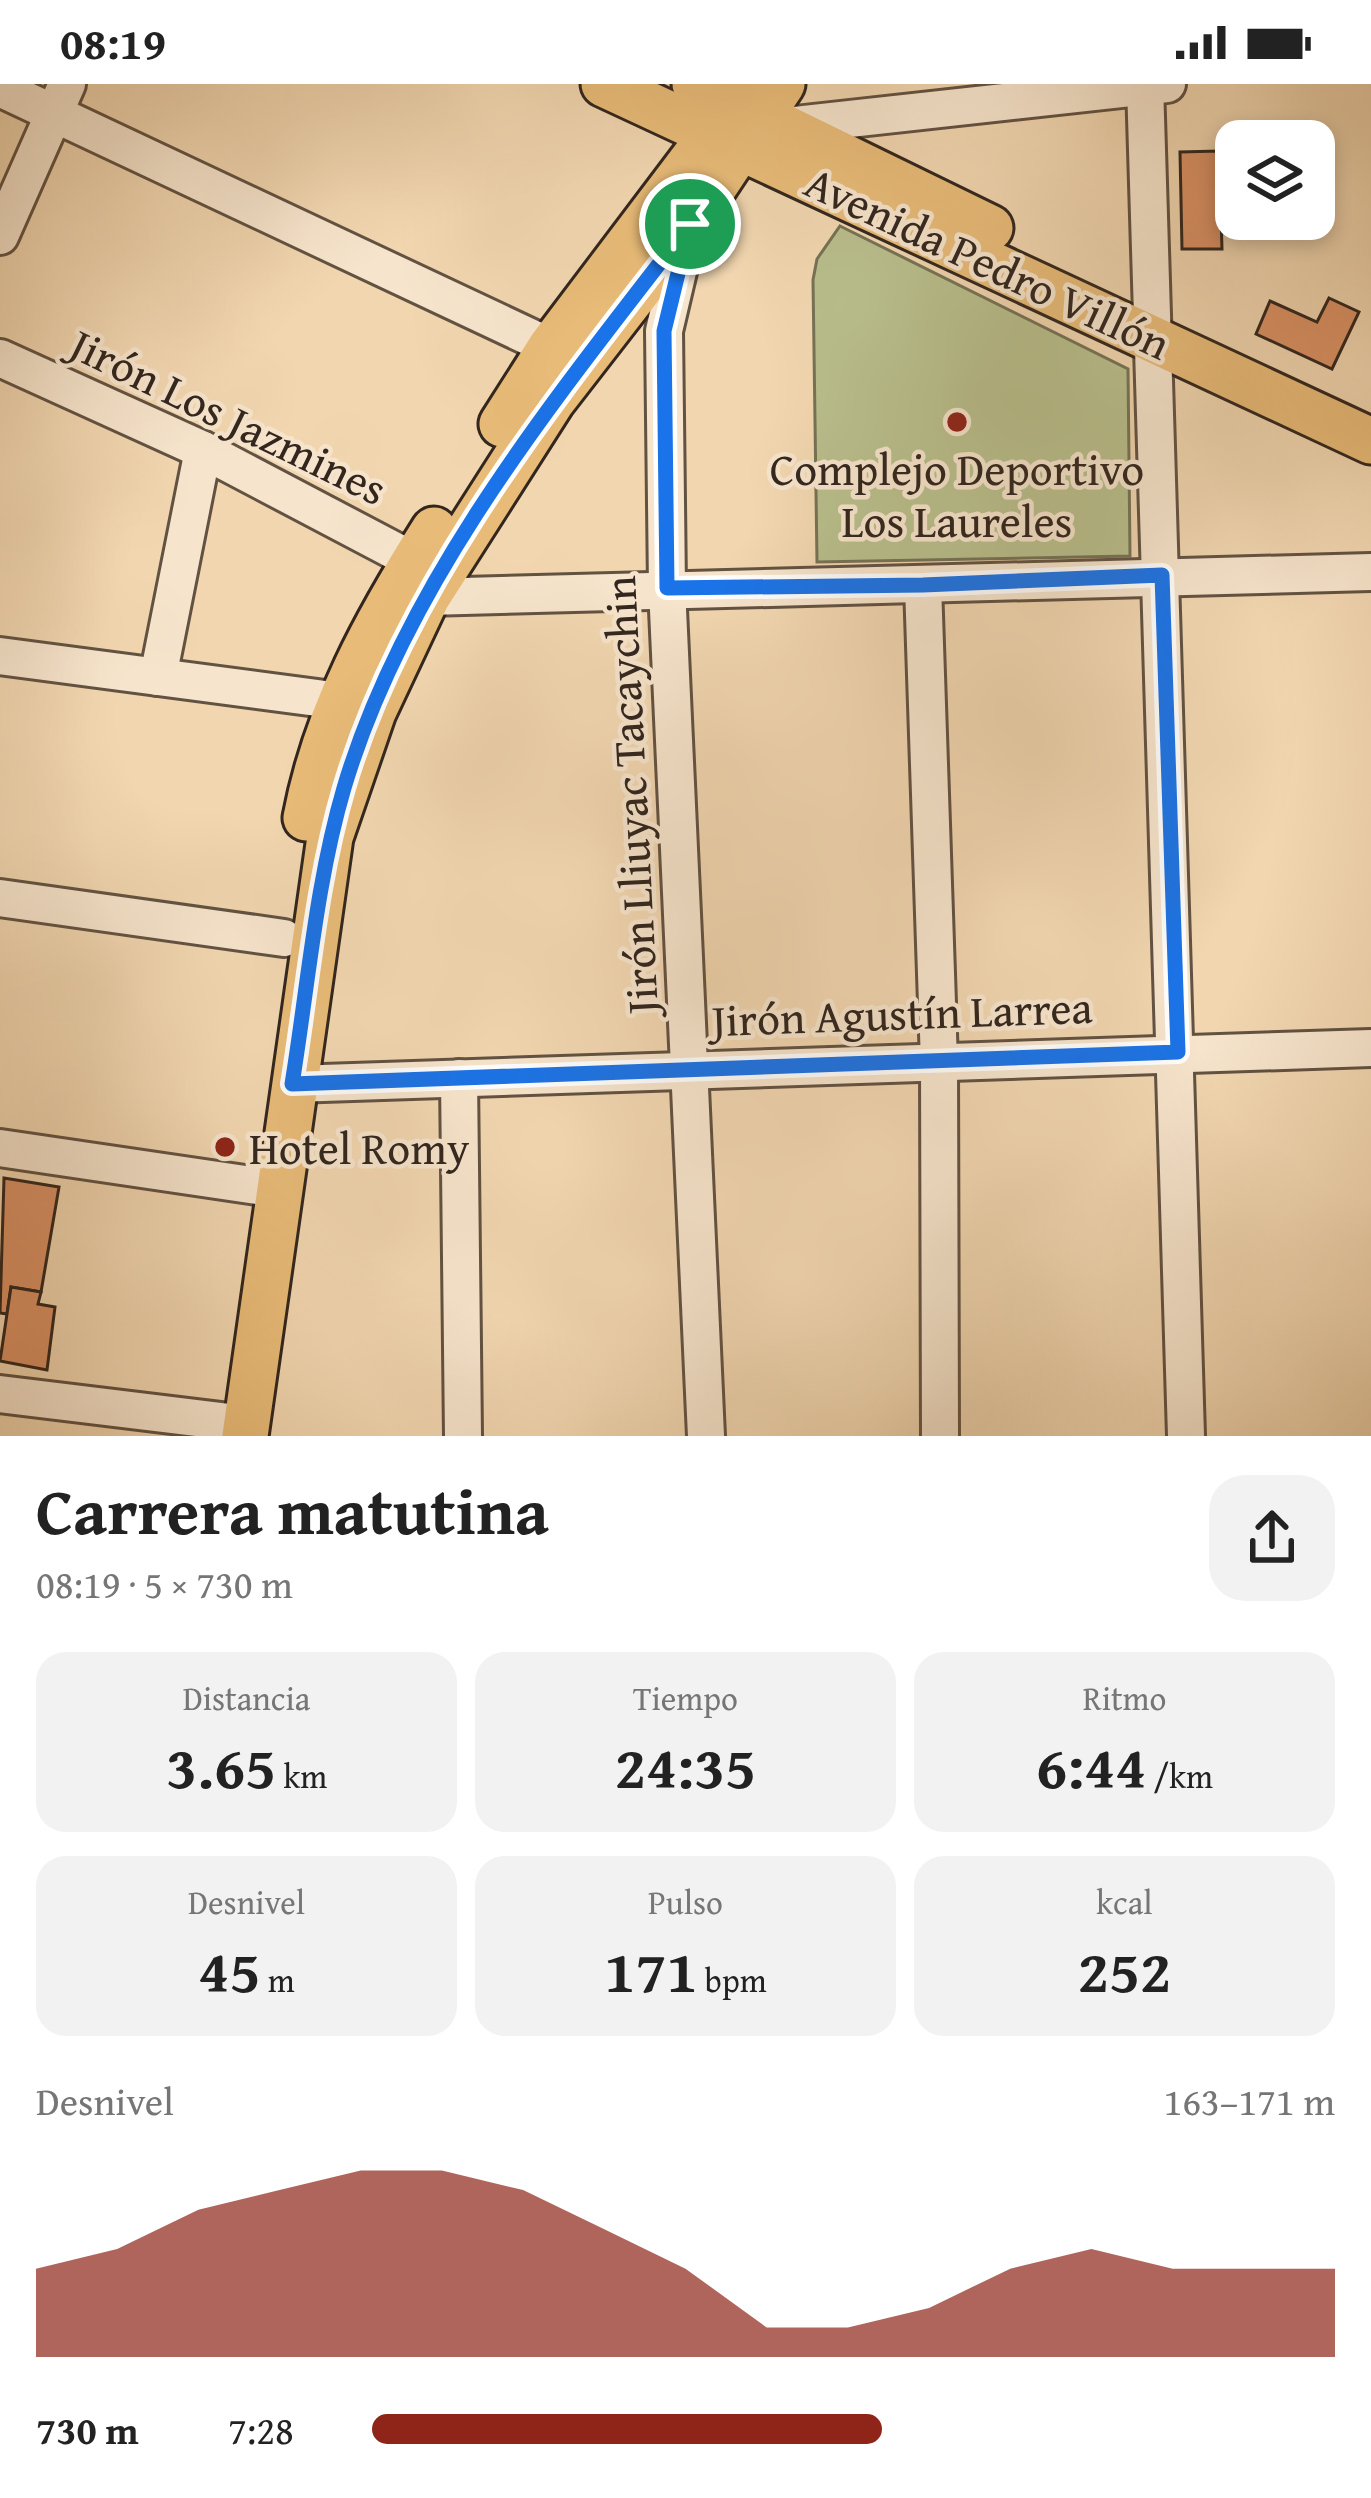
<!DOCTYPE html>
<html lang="es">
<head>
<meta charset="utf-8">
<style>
	body { margin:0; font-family:"Gentium Book Plus",serif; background:#f2f2f2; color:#222; height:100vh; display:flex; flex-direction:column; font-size:45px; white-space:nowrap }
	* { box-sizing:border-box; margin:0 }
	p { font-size:39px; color:#767676 }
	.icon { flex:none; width:66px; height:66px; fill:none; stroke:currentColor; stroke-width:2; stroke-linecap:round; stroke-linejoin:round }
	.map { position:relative; height:1352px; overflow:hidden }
	.sheet { display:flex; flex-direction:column; background:#fff; flex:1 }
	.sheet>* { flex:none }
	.buttons { position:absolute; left:1215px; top:36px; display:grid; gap:24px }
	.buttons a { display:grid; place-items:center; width:120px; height:120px; border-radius:24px; background:#fff; box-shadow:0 6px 18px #0003; font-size:60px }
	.pin { position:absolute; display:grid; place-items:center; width:102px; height:102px; color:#fff; margin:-51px; border:6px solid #fff; border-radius:50%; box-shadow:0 3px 12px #0007 }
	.round { display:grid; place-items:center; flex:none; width:126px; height:126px; border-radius:36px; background:#f2f2f2 }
	.headline { display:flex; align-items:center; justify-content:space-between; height:204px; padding:0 36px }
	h1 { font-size:66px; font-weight:700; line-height:90px }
	.stats { display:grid; grid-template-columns:repeat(3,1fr); gap:18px; height:204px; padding:12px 36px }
	.stats div { display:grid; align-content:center; border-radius:30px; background:#f2f2f2; text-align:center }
	.stats b { font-size:60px; font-weight:700 }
	.stats small { font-size:33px; font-weight:400 }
	.stats p { font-size:33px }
	.chart { height:336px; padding:24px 36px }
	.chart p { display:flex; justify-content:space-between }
	.chart svg { width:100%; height:216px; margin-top:12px; fill:#8f2418; opacity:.7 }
	ul { padding:0 36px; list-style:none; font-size:39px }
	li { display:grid; grid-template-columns:192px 144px 1fr; align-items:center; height:90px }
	li i { height:30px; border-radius:15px; background:#8f2418 }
	.status { display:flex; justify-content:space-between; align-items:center; height:84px; padding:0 60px; background:#fff; direction:ltr }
	.status svg { height:33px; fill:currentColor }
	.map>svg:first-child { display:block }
	.green { fill:#b8be8c; stroke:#757255; stroke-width:3 }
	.building { fill:#d99165; stroke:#32261e; stroke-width:3 }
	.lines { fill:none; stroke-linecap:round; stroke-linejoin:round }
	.minor-casing { stroke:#625242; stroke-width:42 }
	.major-casing { stroke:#32261e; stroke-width:51 }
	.minor { stroke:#f6e4cc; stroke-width:36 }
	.major { stroke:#e8bb78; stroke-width:45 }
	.route-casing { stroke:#fff; stroke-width:24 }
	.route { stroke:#1a73e8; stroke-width:15 }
	.poi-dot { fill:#8f2418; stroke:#f6e4cc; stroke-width:4.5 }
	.labels { text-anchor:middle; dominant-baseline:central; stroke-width:9; stroke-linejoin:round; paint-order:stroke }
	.street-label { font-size:45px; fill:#32261e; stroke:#f6e4cc }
	.poi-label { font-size:45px; fill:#32261e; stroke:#f6e4cc }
</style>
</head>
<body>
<div class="status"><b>08:19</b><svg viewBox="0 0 49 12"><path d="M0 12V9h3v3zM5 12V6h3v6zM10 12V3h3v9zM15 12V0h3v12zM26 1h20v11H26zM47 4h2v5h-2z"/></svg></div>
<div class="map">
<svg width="1371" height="1352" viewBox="0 0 1371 1352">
	<rect width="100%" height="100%" fill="#f1d6b0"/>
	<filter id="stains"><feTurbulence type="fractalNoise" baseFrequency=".00167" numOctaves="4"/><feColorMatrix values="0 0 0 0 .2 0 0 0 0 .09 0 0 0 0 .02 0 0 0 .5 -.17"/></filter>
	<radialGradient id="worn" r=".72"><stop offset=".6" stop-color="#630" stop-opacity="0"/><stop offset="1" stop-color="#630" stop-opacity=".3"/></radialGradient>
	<!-- green -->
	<polygon class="green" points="840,142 1128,285 1130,472 817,478 813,196 817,175"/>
	<!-- building -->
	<g class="building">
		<polygon points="1219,67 1222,165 1182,165 1180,68"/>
		<polygon points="1329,214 1359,228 1332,285 1256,250 1270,217 1317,238"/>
		<polygon points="4,1094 59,1103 41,1208 11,1203 7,1230 0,1229"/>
		<polygon points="11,1203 41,1208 38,1220 55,1223 47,1286 0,1277"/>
	</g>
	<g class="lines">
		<defs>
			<g id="minor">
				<polyline points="1145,0 1186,1352"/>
				<polyline points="0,4 551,263"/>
				<polyline points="777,43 1167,0"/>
				<polyline points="687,149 664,247 667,504 706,1352"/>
				<polyline points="0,152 67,0"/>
				<polyline points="0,274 203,366 414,477"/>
				<polyline points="923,501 939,979 940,1352"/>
				<polyline points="427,513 1371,488"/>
				<polyline points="0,572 340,617"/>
				<polyline points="158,593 203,366"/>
				<polyline points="0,814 284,854"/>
				<polyline points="459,994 463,1352"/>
				<polyline points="293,1000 1371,964"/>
				<polyline points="0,1064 278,1105"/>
				<polyline points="0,1310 246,1340"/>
			</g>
			<g id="major">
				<polyline points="604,0 1371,357"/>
				<polyline points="695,0 990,144"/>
				<polyline points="502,340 551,263 712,50 743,0"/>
				<path d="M306 734C326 628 377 536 434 446"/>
				<polyline points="245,1352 330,753 373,628 427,513 552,317 690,139 782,0"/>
			</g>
		</defs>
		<!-- minor casing -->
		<use href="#minor" class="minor-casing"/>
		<!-- major casing -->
		<use href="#major" class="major-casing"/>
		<!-- minor -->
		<use href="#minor" class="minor"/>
		<!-- major -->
		<use href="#major" class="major"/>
	</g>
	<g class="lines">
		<defs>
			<path id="route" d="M690 140 664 247 667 504 923 501 1162 491 1178 968 292 1000C308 902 316 799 344 704 406 495 559 310 690 140Z"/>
		</defs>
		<!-- route casing -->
		<use href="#route" class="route-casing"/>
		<!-- route -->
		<use href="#route" class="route"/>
	</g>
	<!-- markers -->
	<g class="poi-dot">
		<circle cx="957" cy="338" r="12"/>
		<circle cx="225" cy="1063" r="12"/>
	</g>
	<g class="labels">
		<!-- street labels -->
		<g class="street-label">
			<text transform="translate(988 178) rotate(25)">Avenida Pedro Villón</text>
			<text transform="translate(229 332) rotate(26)">Jirón Los Jazmines</text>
			<text transform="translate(630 711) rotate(-93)">Jirón Lliuyac Tacaychin</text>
			<text transform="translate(902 929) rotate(-2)">Jirón Agustín Larrea</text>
		</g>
		<!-- poi labels -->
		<g class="poi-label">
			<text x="957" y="384">Complejo Deportivo<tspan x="957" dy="52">Los Laureles</tspan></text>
			<text x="249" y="1063" text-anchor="start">Hotel Romy</text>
		</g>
	</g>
	<rect width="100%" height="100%" filter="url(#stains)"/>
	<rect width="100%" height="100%" fill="url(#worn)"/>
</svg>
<div class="buttons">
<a><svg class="icon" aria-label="layers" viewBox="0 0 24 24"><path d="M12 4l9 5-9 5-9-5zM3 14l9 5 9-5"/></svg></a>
</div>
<div class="pin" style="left:690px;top:140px;background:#1e9e55"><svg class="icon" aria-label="arrive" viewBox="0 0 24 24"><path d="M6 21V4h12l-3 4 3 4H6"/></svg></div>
</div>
<section class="sheet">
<div class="headline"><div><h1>Carrera matutina</h1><p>08:19 · 5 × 730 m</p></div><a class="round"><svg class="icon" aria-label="share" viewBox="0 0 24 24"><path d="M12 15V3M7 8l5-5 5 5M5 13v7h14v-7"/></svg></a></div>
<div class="stats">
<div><p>Distancia</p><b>3.65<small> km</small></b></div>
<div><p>Tiempo</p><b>24:35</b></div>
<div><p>Ritmo</p><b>6:44<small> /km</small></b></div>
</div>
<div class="stats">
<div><p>Desnivel</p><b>45<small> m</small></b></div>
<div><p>Pulso</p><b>171<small> bpm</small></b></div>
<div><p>kcal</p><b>252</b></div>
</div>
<div class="chart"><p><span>Desnivel</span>163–171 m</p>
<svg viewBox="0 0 160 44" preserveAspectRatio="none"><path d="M0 44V26L10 22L20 14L30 10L40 6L50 6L60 10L70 18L80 26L90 38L100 38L110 34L120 26L130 22L140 26L150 26L160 26V44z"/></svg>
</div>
<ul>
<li><b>730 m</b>7:28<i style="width:53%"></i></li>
</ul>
</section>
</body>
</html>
